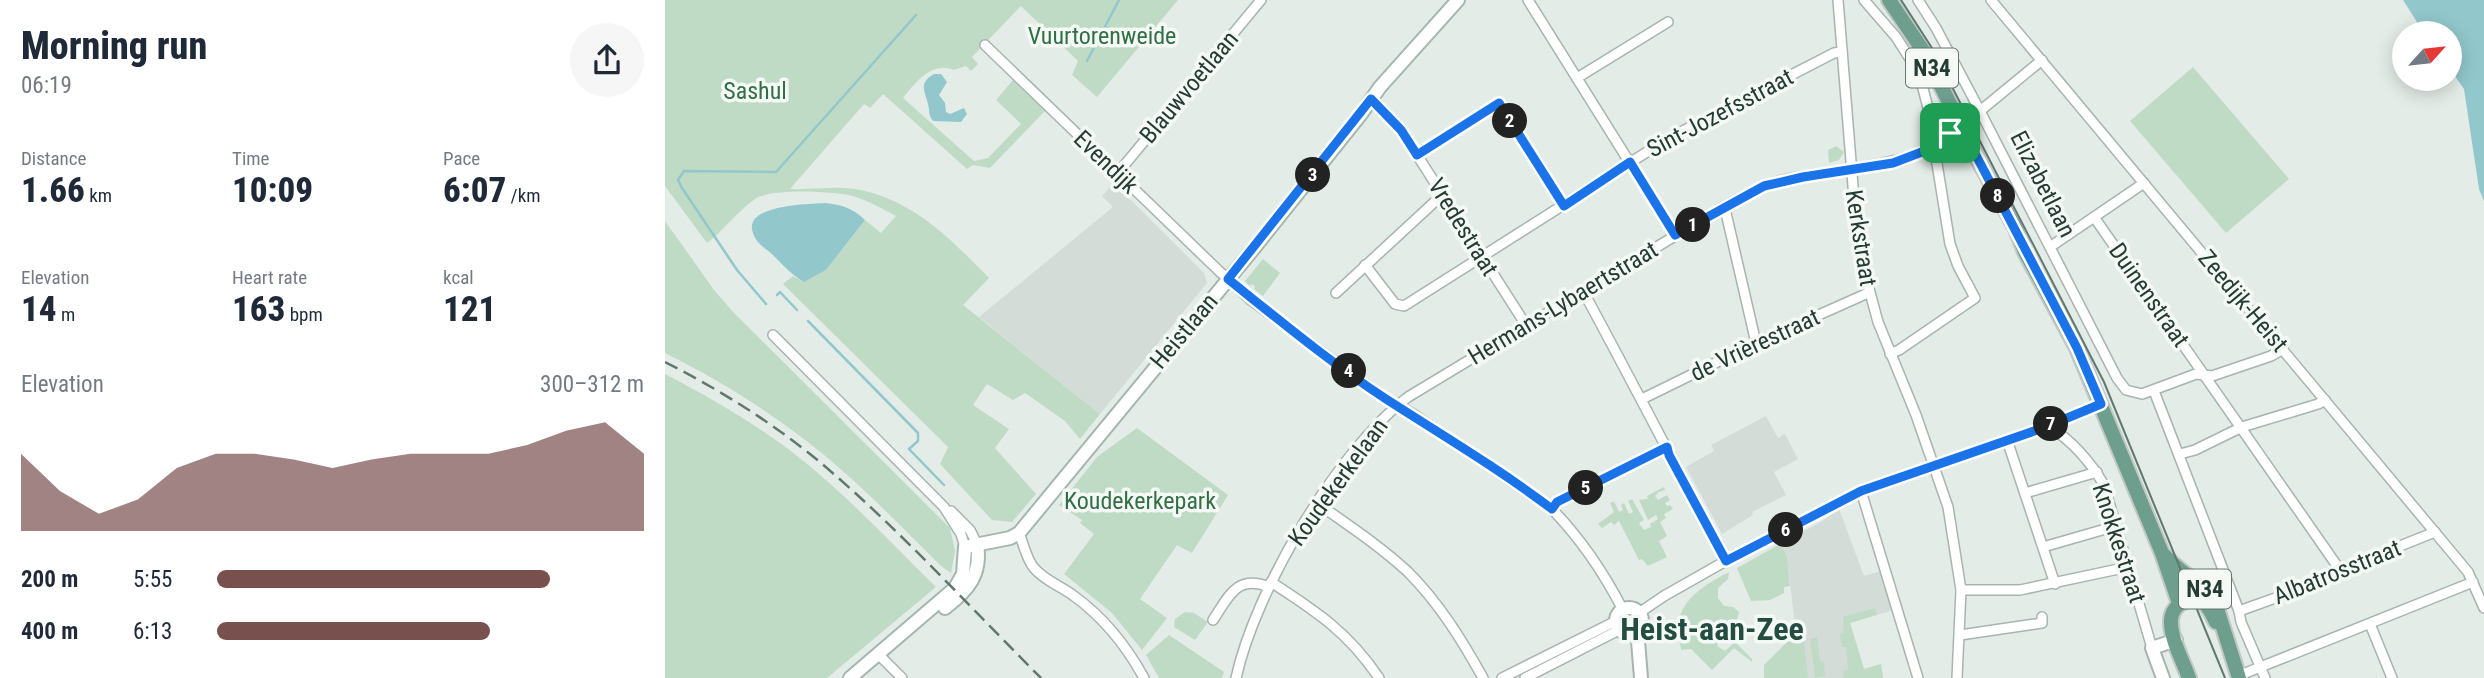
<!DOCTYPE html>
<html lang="en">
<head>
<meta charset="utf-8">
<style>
	body { margin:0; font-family:"Roboto Condensed",sans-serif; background:#f6f6f7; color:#1f2937; height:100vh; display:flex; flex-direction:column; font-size:26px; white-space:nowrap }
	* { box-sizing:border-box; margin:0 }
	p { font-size:23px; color:#747a83 }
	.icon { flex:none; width:38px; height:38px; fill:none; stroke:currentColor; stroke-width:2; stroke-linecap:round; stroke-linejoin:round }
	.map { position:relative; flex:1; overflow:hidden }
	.details { display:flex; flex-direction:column; background:#fff; width:665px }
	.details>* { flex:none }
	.needle { width:46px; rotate:63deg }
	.fabs { position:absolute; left:1727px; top:21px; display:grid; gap:14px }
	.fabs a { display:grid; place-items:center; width:70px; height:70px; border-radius:50%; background:#fff; box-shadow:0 4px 18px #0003; font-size:35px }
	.pin { position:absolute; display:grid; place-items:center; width:60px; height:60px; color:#fff; margin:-30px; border-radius:14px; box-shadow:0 4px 10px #0006 }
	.km { position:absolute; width:35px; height:35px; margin:-18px; border-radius:50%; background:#222; color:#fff; font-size:19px; line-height:35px; text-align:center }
	.round { display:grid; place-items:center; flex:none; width:74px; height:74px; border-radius:37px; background:#f6f6f7 }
	.head { display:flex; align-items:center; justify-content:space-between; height:119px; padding:0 21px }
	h1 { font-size:38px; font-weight:800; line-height:52px }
	.metrics { display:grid; grid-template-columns:repeat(3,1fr); gap:10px; height:119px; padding:7px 21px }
	.metrics div { display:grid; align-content:center }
	.metrics b { font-size:35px; font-weight:800 }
	.metrics small { font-size:19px; font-weight:400 }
	.metrics p { font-size:19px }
	.chart { height:196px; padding:14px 21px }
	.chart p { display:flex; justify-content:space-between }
	.chart svg { width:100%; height:126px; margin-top:7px; fill:#78504e; opacity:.7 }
	ul { padding:0 21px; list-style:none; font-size:23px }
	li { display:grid; grid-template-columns:112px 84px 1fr; align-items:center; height:52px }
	li i { height:18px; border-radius:9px; background:#78504e }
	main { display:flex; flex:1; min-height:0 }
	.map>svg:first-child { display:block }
	.built { fill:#d3dcd7 }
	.green { fill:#bfdbc5 }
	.water { fill:#92c7cc }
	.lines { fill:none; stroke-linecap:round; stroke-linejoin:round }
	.stream { stroke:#92c7cc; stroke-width:2.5 }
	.minor-casing { stroke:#a7b4af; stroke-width:12 }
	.tertiary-casing { stroke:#a7b4af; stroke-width:16 }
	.secondary-casing { stroke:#a4b7af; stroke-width:16 }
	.primary-casing { stroke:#c2c8c6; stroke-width:18 }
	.minor { stroke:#fff; stroke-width:9 }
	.tertiary { stroke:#fff; stroke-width:12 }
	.secondary { stroke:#fff; stroke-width:12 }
	.primary { stroke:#6d9e8e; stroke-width:14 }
	.tram { stroke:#607870; stroke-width:2 }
	.rail { stroke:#607870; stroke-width:2.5; stroke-dasharray:14 7; stroke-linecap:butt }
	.route-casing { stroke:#fff; stroke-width:14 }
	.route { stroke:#1a73e8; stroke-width:9 }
	.labels { text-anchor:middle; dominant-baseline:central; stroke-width:7; stroke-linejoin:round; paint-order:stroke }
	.shield { fill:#f5f9f6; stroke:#63756f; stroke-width:2 }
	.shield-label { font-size:23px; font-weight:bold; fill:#253c35 }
	.park-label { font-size:24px; fill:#336f46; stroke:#f5f9f6 }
	.street-label { font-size:24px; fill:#253c35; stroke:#f5f9f6 }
	.district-label { font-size:32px; font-weight:bold; fill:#234d40; stroke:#f5f9f6 }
</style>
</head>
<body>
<main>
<section class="details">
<div class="head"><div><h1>Morning run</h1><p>06:19</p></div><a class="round"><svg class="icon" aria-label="share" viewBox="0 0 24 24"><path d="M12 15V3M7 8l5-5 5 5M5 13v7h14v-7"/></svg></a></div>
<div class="metrics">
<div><p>Distance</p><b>1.66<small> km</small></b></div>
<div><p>Time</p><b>10:09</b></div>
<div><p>Pace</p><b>6:07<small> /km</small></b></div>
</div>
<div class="metrics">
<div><p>Elevation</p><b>14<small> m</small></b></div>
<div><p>Heart rate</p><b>163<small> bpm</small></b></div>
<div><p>kcal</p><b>121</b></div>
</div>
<div class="chart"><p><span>Elevation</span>300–312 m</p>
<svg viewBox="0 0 160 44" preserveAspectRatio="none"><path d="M0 44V17L10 30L20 38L30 33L40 22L50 17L60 17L70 19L80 22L90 19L100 17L110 17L120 17L130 14L140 9L150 6L160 17V44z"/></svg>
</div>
<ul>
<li><b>200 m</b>5:55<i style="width:78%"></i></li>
<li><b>400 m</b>6:13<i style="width:64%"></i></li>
</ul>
</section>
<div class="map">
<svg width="1819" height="678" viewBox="0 0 1819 678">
	<rect width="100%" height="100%" fill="#e4ece8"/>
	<!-- built -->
	<g class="built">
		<polygon points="449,183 539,273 542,283 435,414 314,317 448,207 437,196"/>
		<polygon points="1101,416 1113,438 1120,434 1133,459 1109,472 1121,495 1087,512 1088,515 1057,534 1021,467 1049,451 1046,445"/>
		<polygon points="1174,509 1199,576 1216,571 1219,588 1222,590 1228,610 1185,623 1199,669 1216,664 1218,678 1136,678 1122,556 1115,544 1156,522"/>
	</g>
	<!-- green -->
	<g class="green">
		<path d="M0 0H513L432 97 407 75 413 61 356 6 307 57 313 64 306 71 301 66 289 70C267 61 251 82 238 98L309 161 323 158 356 124 331 100 348 80 380 111 325 168 308 165 302 169 218 94 205 108 199 104 125 189C146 190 168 186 190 189 246 198 286 239 324 278L298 305 435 414 415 439 400 421 360 393 348 400 322 384 308 405 344 429 330 448 371 494 347 522 327 520 275 464 283 447 118 284 128 276 139 282 161 270 200 220 216 233 231 216C218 209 205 202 191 197 172 191 106 188 90 199 72 212 59 230 42 243L0 186Z"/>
		<polygon points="1528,67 1624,179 1561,233 1465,121"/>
		<polygon points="1171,146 1179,152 1174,160 1164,163 1163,150"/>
		<path d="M0 221 49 290 69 313 285 528 290 551 286 573 275 565C237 527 199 488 158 454 109 414 56 381 0 353Z"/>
		<polygon points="598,259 615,273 598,296 589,289 590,286 586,284 585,286 580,281"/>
		<path d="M0 374C54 402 108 434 154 474 195 509 232 549 271 587L162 678H0Z"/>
		<polygon points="472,428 563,495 527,553 512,545 475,599 502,618 477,650 447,613 399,574 429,534 415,523 417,520 394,505 432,457"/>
		<polygon points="999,487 1000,490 994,492 990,496 993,500 1002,495 1005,500 1000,503 1002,506 1005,505 1008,509 999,514 1001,518 995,522 1002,536 994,541 1002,557 983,566 977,559 974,560 954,521 949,525 946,522 937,528 933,524 949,512 945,503 949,501 954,512 958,510 956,505 959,503 964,514 968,512 963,501 967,499 979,520 974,523 979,530 986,527 985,524 993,519 991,515 983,520 974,500 983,499 982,496"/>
		<polygon points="1115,544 1122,556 1125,586 1119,587 1119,593 1105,600 1086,601 1072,568"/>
		<path d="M1064 572 1063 579 1053 588V598L1059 606 1068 607 1074 612 1069 632 1064 636 1058 632 1050 640 1053 644 1052 646 1060 651 1070 642 1087 659V662L1069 648 1047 670 1026 649 1016 650C1015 641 1013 631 1014 622 1017 597 1045 582 1064 572Z"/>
		<polygon points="1210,608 1212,615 1185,623 1199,669 1216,664 1218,678 1179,678 1178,671 1183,670 1181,647 1177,647 1175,634 1179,633 1178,617"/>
		<polygon points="520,612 529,613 543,622 530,640 509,627 510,619"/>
		<polygon points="1131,633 1132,642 1139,642 1143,678 1099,678 1099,665"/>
		<polygon points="504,635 559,672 557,678 494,678 481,655"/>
		<polygon points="1152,637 1155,661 1159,662 1160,676 1150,678 1145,639"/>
	</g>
	<!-- water -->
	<g class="water">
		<polygon points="1738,0 1819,0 1819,201 1814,189 1799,89 1785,69 1785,33 1759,33"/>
		<path d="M269 74H276L282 82 274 95 280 103 281 112 285 114 299 108 302 114 296 122 268 121C263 115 265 111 263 104 260 91 253 83 269 74Z"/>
		<path d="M160 203C177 205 188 208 200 220L161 270 139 282C127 275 120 267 110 257 102 249 92 245 88 233 77 205 143 204 160 203Z"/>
	</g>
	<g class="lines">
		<!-- stream -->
		<g class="stream">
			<polyline points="422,61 454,0"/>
			<polyline points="112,295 115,292 132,310"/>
			<polyline points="101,304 72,270 17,188 13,180 19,171 111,172 251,15"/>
			<polyline points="143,321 253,433 253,441 244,449 279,485"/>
		</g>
		<defs>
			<g id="minor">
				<polyline points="863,0 1010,235"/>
				<polyline points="1173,0 1193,248 1213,322 1251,415 1283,507 1296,590 1292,678"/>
				<polyline points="1199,0 1231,37 1254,73 1263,108 1285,244 1293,266 1310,298 1234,350 1225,354"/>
				<polyline points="1253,0 1271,28 1315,111 1452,378 1461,390 1477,394 1531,374 1547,376 1606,356 1618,349"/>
				<polyline points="1326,0 1803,572 1819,608"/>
				<path d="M320 45 554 271 587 301 720 398 748 414 887 509C915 538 939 573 958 610"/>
				<polyline points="912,78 1003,22"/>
				<polyline points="706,99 736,130 861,325"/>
				<polyline points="1315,111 1377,60"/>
				<polyline points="1268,135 1290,133 1303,140"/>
				<polyline points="752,155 834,103 899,206"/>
				<polyline points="452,174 596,0"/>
				<polyline points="1058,207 1061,213 1091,343"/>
				<polyline points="1429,217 1675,570"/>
				<polyline points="1385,247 1479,183"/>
				<polyline points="700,265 730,304 739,306 1004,138 1169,53 1176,52"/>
				<path d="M918 291C967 381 1013 471 1061 561"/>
				<polyline points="671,293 777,195"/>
				<polyline points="108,335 279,507 296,534 300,547"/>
				<polyline points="1489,391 1574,611 1576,622 1600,678"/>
				<polyline points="977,399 1091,343 1203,293"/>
				<path d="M1384 426C1407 441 1425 461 1439 485L1487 648"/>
				<polyline points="1342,440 1390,584"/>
				<polyline points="1515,454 1530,450 1577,427 1653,404 1660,400"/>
				<polyline points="1196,491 1253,678"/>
				<polyline points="1360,493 1432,472"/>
				<path d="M652 503C683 525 715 546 743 572 774 603 797 640 818 678"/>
				<polyline points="887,509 892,502 1002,448"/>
				<polyline points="286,511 305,530 312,544"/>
				<path d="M354 533C359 545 361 558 369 568 380 581 396 586 409 596 438 617 462 647 479 678"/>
				<polyline points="1378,547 1451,526"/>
				<path d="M606 582C651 611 684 633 714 678"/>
				<polyline points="1296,590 1355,590 1463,567"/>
				<polyline points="1574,611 1644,586 1675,570 1770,532"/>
				<polyline points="974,613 999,596 1073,554 1196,491 1378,428 1436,405"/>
				<path d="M548 620C564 596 572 574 604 587"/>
				<polyline points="1705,624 1727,678"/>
				<polyline points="1295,635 1377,623 1377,617"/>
				<polyline points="214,655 237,678"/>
				<polyline points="1573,676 1808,582"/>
				<path d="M571 678C590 591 672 451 743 397L1058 207C1079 196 1099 184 1122 179 1175 168 1219 169 1270 147"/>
				<polyline points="837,678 951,621"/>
				<polyline points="860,678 954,630"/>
			</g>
			<g id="tertiary">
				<circle cx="964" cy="621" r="13"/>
				<polyline points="969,633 973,641 976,678"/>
				<polyline points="1498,678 1487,648 1511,640"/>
			</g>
			<g id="secondary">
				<path d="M280 608C303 590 317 575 312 544"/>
				<polyline points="185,678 290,588 298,574 300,547 345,538 354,533 585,253 696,114 715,87 793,0"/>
			</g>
			<g id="primary">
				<polyline points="1224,0 1259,52 1308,150 1351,229 1360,252 1412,348 1497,553 1514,603"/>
				<path d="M1500 556C1515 573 1535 582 1549 599L1574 678"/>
				<path d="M1524 678C1518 661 1505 638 1506 620 1507 604 1526 594 1539 603 1545 608 1547 615 1551 622"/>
			</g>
		</defs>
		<!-- minor casing -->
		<use href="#minor" class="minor-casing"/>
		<!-- tertiary casing -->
		<use href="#tertiary" class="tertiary-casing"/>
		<!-- secondary casing -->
		<use href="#secondary" class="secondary-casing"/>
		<!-- primary casing -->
		<use href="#primary" class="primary-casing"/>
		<!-- minor -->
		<use href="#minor" class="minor"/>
		<!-- tertiary -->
		<use href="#tertiary" class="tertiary"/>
		<!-- secondary -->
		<use href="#secondary" class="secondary"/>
		<!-- primary -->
		<use href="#primary" class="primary"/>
		<!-- tram -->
		<polyline class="tram" points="1236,0 1267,48 1439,382 1560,678"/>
		<!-- rail -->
		<path class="rail" d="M0 362C55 390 108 423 156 463 234 529 304 606 376 678"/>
	</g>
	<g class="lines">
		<defs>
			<path id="route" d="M706 99 736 130 752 155 834 103 899 206 965 162 1010 235 1099 186 1138 177 1228 163 1270 147 1268 135 1290 133 1303 140 1412 348 1436 404 1378 428 1196 491 1061 561 1004 455 1002 447 892 502 887 509C834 469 777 435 721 399 666 363 614 320 563 279Z"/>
		</defs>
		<!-- route casing -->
		<use href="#route" class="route-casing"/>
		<!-- route -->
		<use href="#route" class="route"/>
	</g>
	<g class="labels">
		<!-- shield labels -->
		<g class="shield">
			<rect x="1241" y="48.5" width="52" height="39" rx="5"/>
			<rect x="1514" y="569.5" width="52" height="39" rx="5"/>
		</g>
		<g class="shield-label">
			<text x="1267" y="68">N34</text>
			<text x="1540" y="589">N34</text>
		</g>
		<!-- park labels -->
		<g class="park-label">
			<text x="437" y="36">Vuurtorenweide</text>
			<text x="90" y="91">Sashul</text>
			<text x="475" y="501">Koudekerkepark</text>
		</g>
		<!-- street labels -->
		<g class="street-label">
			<text transform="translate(524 87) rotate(-50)">Blauwvoetlaan</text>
			<text transform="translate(1055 113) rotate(-28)">Sint-Jozefsstraat</text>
			<text transform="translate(441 162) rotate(44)">Evendijk</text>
			<text transform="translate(1378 184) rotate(63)">Elizabetlaan</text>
			<text transform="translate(798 227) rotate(58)">Vredestraat</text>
			<text transform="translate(1196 238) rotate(81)">Kerkstraat</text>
			<text transform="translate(1484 295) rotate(55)">Duinenstraat</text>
			<text transform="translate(1578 301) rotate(50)">Zeedijk-Heist</text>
			<text transform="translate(898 303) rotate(-31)">Hermans-Lybaertstraat</text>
			<text transform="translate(519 331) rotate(-50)">Heistlaan</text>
			<text transform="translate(1090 345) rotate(-25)">de Vrièrestraat</text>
			<text transform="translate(673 482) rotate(-54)">Koudekerkelaan</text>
			<text transform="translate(1454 543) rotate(72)">Knokkestraat</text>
			<text transform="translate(1672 572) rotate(-22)">Albatrosstraat</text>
		</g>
		<!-- district labels -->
		<g class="district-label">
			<text x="1047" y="629">Heist-aan-Zee</text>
		</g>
	</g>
</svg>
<div class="fabs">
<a><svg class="needle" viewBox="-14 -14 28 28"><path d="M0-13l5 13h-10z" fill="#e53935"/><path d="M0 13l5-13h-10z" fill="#747a83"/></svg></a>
</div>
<div class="pin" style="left:1285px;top:133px;background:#1e9e55"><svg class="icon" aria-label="arrive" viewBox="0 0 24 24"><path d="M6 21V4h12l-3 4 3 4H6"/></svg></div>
<b class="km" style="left:1028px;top:225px">1</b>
<b class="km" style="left:845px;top:121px">2</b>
<b class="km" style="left:648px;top:175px">3</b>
<b class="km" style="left:684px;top:371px">4</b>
<b class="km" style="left:921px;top:488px">5</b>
<b class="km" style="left:1121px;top:530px">6</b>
<b class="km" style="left:1386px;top:424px">7</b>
<b class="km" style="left:1333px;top:196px">8</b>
</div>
</main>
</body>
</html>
